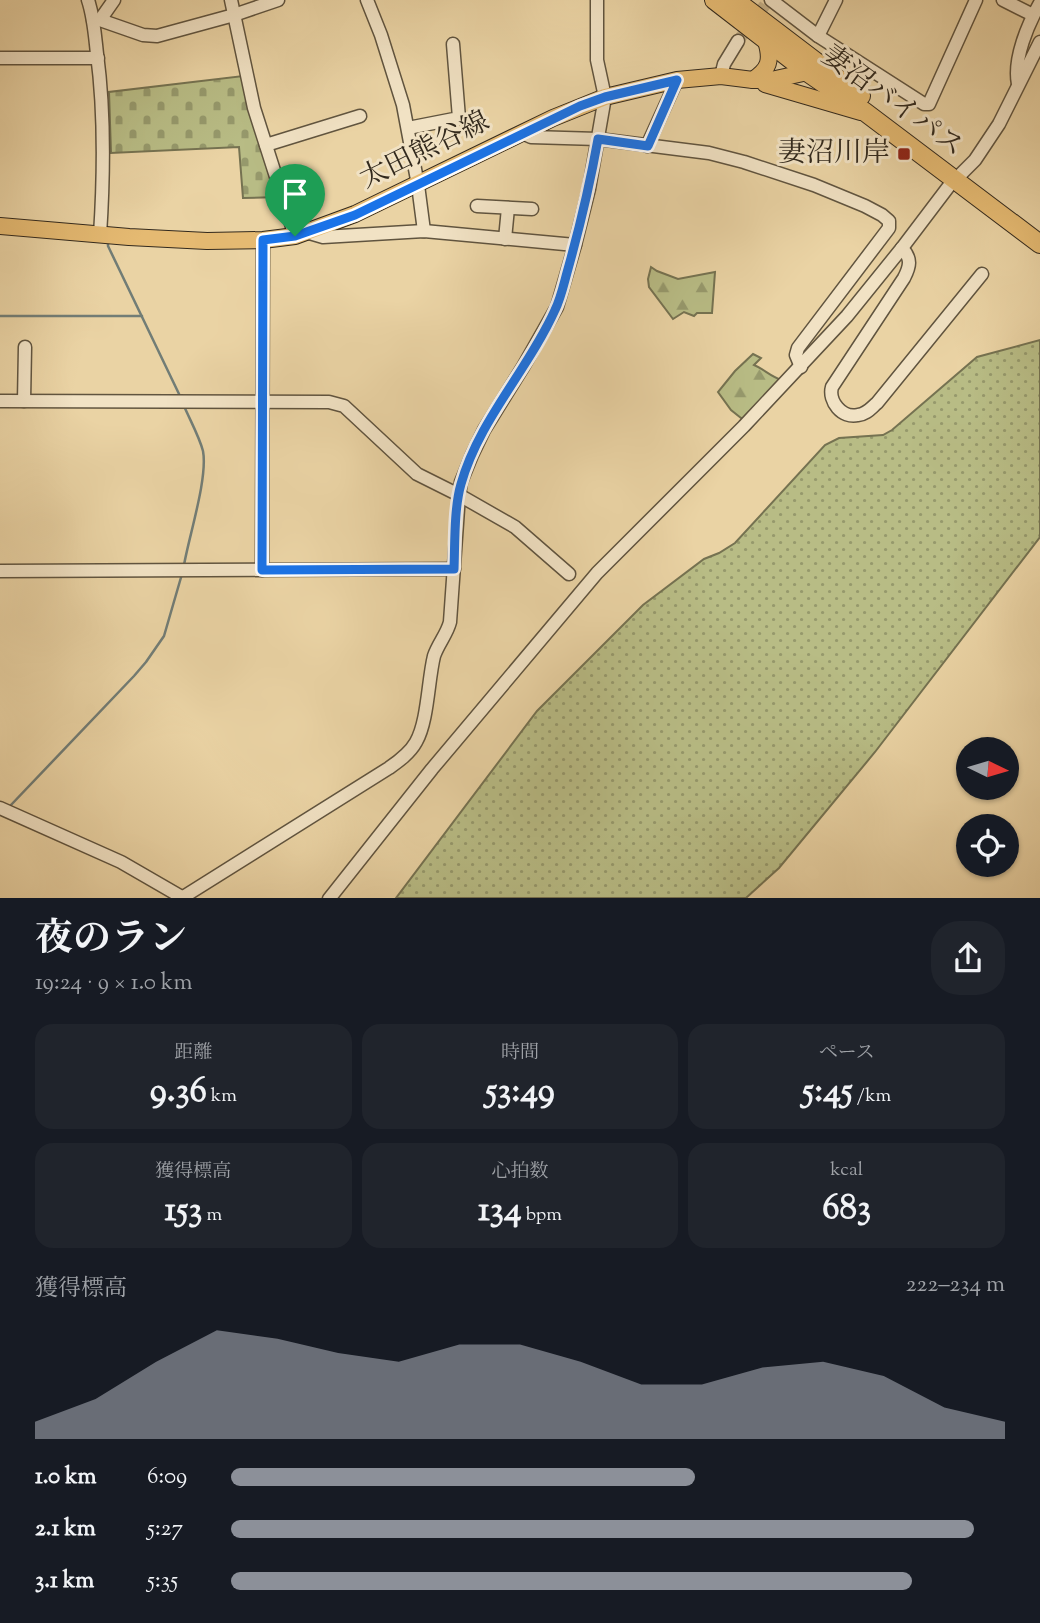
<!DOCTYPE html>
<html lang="ja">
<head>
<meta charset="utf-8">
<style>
	body { margin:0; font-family:"Sorts Mill Goudy","Noto Serif JP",serif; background:#20242c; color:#f1f3f6; height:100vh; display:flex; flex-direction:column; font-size:26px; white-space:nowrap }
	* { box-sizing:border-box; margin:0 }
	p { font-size:23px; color:#9ea1a6 }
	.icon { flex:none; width:38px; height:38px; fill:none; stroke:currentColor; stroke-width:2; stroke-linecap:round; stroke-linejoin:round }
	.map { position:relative; height:898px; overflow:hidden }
	.side { display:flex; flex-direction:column; background:#171b24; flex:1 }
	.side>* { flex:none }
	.needle { width:46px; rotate:95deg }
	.controls { position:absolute; left:956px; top:737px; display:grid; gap:14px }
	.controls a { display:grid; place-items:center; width:63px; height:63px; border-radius:50%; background:#171b24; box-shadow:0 2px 5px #0004; font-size:35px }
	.pin { position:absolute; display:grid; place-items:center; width:60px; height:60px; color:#fff; margin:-72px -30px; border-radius:50% 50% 50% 0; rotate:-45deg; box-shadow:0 0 7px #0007 }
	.pin .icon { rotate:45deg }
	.round { display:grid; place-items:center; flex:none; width:74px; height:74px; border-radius:28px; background:#20242c }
	.overview { display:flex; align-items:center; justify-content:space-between; height:119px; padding:0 35px }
	h1 { font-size:38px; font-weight:700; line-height:52px }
	.figures { display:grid; grid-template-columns:repeat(3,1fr); gap:10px; height:119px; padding:7px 35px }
	.figures div { display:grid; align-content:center; border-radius:18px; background:#20242c; text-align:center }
	.figures b { font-size:35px; font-weight:700 }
	.figures small { font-size:19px; font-weight:400 }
	.figures p { font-size:19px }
	.chart { height:196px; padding:14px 35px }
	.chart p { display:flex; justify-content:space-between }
	.chart svg { width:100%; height:126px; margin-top:7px; fill:#8c9099; opacity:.7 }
	ul { padding:0 35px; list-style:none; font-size:23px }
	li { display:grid; grid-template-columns:112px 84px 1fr; align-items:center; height:52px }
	li i { height:18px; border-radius:9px; background:#8c9099 }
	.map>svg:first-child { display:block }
	.grass { fill:url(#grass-dots); stroke:#757251; stroke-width:2 }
	.forest { fill:url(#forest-firs); stroke:#757251; stroke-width:2 }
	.cemetery { fill:url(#cemetery-stones); stroke:#757251; stroke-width:2 }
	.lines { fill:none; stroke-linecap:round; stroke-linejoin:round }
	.stream { stroke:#727d76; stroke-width:2.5 }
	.minor-tunnel { stroke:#c5b189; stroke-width:12; stroke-dasharray:12 6; stroke-linecap:butt }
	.minor-casing { stroke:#60543f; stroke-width:15 }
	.major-casing { stroke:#32291d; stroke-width:18 }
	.highway-casing { stroke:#32291d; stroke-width:20 }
	.minor { stroke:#f1e2c4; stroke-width:12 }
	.major { stroke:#e5ba72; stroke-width:16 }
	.highway { stroke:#e5ba72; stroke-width:18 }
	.route-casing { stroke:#fff; stroke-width:14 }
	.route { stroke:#1a73e8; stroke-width:9 }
	.poi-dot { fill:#8f2418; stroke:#f1e2c4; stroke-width:2.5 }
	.labels { text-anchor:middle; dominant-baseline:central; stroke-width:6; stroke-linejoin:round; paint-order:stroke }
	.street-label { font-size:28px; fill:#32291d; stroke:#f1e2c4 }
	.poi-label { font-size:28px; fill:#32291d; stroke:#f1e2c4; text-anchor:end }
</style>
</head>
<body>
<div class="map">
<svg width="1040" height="899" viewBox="0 0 1040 899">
	<defs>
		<pattern id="grass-dots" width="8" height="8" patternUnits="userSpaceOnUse" patternTransform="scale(1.75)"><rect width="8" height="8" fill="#b8bc85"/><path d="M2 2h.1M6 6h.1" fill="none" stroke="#96996c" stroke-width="1.8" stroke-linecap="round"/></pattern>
		<pattern id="forest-firs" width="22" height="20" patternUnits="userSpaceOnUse" patternTransform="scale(1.75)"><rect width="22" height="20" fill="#b8bc85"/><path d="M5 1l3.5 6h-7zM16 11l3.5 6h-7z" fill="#96996c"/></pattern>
		<pattern id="cemetery-stones" width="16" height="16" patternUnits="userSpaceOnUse" patternTransform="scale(1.75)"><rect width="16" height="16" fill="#b8bc85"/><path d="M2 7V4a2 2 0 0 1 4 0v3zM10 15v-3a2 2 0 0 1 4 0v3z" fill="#96996c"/></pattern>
	</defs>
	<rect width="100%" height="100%" fill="#ead3a4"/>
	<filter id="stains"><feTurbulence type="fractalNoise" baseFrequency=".00286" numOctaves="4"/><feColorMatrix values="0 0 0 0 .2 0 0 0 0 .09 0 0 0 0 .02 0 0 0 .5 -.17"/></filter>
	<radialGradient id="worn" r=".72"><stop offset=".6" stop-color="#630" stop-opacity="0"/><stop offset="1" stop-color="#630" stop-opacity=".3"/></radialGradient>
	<!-- grass -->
	<polygon class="grass" points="1040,340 1040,537 875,752 779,868 746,898 396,898 537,711 643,605 704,559 719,553 735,543 825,445 839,438 883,435 892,430 977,357"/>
	<!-- forest -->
	<g class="forest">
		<polygon points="651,267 657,271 678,279 715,272 712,313 697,313 694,316 684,312 673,319 649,287 648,279"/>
		<path d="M753 354 761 358 754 365C764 369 771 377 782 380L745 418H741L731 410 718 392 735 371Z"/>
	</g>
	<!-- cemetery -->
	<polygon class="cemetery" points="243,76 279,197 243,198 239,147 111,153 109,92"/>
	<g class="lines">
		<!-- stream -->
		<g class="stream">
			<polyline points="108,241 108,246 180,396"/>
			<polyline points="0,316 142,316"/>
			<path d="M184 565C189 536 208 478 203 451 199 436 190 420 184 406"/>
			<polyline points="10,806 134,676 146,662 164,636 182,574"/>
		</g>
		<!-- minor-tunnel -->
		<polyline class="minor-tunnel" points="738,41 765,5"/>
		<defs>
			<g id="minor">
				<path d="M88 0C94 18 95 36 97 54 105 114 104 174 100 235"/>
				<polyline points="231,0 254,108 295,236"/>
				<polyline points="367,0 381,35 403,105 418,185 424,231"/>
				<polyline points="771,0 818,36 924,104 929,104 976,0"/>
				<polyline points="1003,0 1033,15"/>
				<polyline points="93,20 100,20 143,35 157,36 234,15 278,0"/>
				<polyline points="100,20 114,0"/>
				<polyline points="818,36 836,0"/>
				<polyline points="0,58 98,58"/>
				<polyline points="721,76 724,64 738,41"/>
				<path d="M1018 84C1013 59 1028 24 1040 3"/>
				<polyline points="408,128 459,118 453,44"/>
				<polyline points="522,133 531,137 598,139 709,153 744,162 814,185 865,206 882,215 889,221 889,228 798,348 796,355 801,367"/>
				<polyline points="266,145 360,116"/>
				<polyline points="647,146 677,80"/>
				<polyline points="477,206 532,209"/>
				<polyline points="306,232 323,237 424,231 575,245"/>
				<polyline points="505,239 508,208"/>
				<path d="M902 248C912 259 910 266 904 278L832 387C828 401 842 419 858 415 867 414 871 408 877 403L982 274"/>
				<polyline points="0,401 329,402 344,406 417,474 459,495 515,527 569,574"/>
				<polyline points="24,401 25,347"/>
				<polyline points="262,570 263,240"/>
				<polyline points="0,571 454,569"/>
				<polyline points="0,808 121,862 185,899"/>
				<path d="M180 899 389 768C399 761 410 753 416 742 428 721 428 680 434 656 438 644 447 634 450 622L459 495 461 482 472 455 484 430 523 367 557 307 575 245 589 189 605 97 597 60V0"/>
				<polyline points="329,899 432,769 597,573 744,426 847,316 902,248 949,186 975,160 999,124 1040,42"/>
			</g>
			<g id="major">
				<path d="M753 80C769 69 772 61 766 41"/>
				<polyline points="765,84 861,112"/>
				<polyline points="0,226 129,237 207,241 263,240 295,236 355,214 553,118 605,97 677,80 721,76 753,80 771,80 817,70"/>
			</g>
			<g id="highway">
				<polyline points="714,0 807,72 865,112 1040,244"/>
				<polyline points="735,0 861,96"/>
			</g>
		</defs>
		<!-- minor casing -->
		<use href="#minor" class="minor-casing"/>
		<!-- major casing -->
		<use href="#major" class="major-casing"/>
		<!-- highway casing -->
		<use href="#highway" class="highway-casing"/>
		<!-- minor -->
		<use href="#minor" class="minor"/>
		<!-- major -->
		<use href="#major" class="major"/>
		<!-- highway -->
		<use href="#highway" class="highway"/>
	</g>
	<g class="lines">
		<defs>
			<path id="route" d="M677 80 648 146 598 139C590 184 580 226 568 269 564 283 561 298 555 310 528 370 479 420 461 484 454 508 455 543 454 569L262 570 263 240 295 236 355 215 580 106 605 97Z"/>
		</defs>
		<!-- route casing -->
		<use href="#route" class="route-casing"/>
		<!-- route -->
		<use href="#route" class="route"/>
	</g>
	<!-- markers -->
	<rect class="poi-dot" x="897" y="147" width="14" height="14" rx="3.5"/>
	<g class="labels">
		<!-- street labels -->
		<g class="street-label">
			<text transform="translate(892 102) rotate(36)">妻沼バイパス</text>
			<text transform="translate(425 151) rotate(-26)">太田熊谷線</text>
		</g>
		<!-- poi labels -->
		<g class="poi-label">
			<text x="890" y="154">妻沼川岸</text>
		</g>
	</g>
	<rect width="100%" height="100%" filter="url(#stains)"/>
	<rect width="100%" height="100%" fill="url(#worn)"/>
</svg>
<div class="controls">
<a><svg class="needle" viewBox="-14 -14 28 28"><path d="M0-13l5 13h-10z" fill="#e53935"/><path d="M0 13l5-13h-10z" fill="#9ea1a6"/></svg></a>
<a><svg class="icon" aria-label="locate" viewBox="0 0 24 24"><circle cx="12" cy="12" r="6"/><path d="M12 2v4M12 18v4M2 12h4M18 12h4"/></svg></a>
</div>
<div class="pin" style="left:295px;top:236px;background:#1e9e55"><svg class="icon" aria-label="arrive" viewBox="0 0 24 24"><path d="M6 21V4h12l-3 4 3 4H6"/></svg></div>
</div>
<section class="side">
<div class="overview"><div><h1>夜のラン</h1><p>19:24 · 9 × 1.0 km</p></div><a class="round"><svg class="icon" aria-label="share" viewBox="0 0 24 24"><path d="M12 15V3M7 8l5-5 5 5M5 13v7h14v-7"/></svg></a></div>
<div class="figures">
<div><p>距離</p><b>9.36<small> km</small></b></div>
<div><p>時間</p><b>53:49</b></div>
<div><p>ペース</p><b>5:45<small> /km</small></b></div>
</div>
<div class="figures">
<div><p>獲得標高</p><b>153<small> m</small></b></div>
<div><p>心拍数</p><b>134<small> bpm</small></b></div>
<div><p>kcal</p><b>683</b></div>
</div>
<div class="chart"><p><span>獲得標高</span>222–234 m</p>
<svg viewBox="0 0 160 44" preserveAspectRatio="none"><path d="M0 44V38L10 30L20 17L30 6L40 9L50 14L60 17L70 11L80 11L90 17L100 25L110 25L120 19L130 17L140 22L150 33L160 38V44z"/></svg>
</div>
<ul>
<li><b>1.0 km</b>6:09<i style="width:60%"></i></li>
<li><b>2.1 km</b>5:27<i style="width:96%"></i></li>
<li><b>3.1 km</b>5:35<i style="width:88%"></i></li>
</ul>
</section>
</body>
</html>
